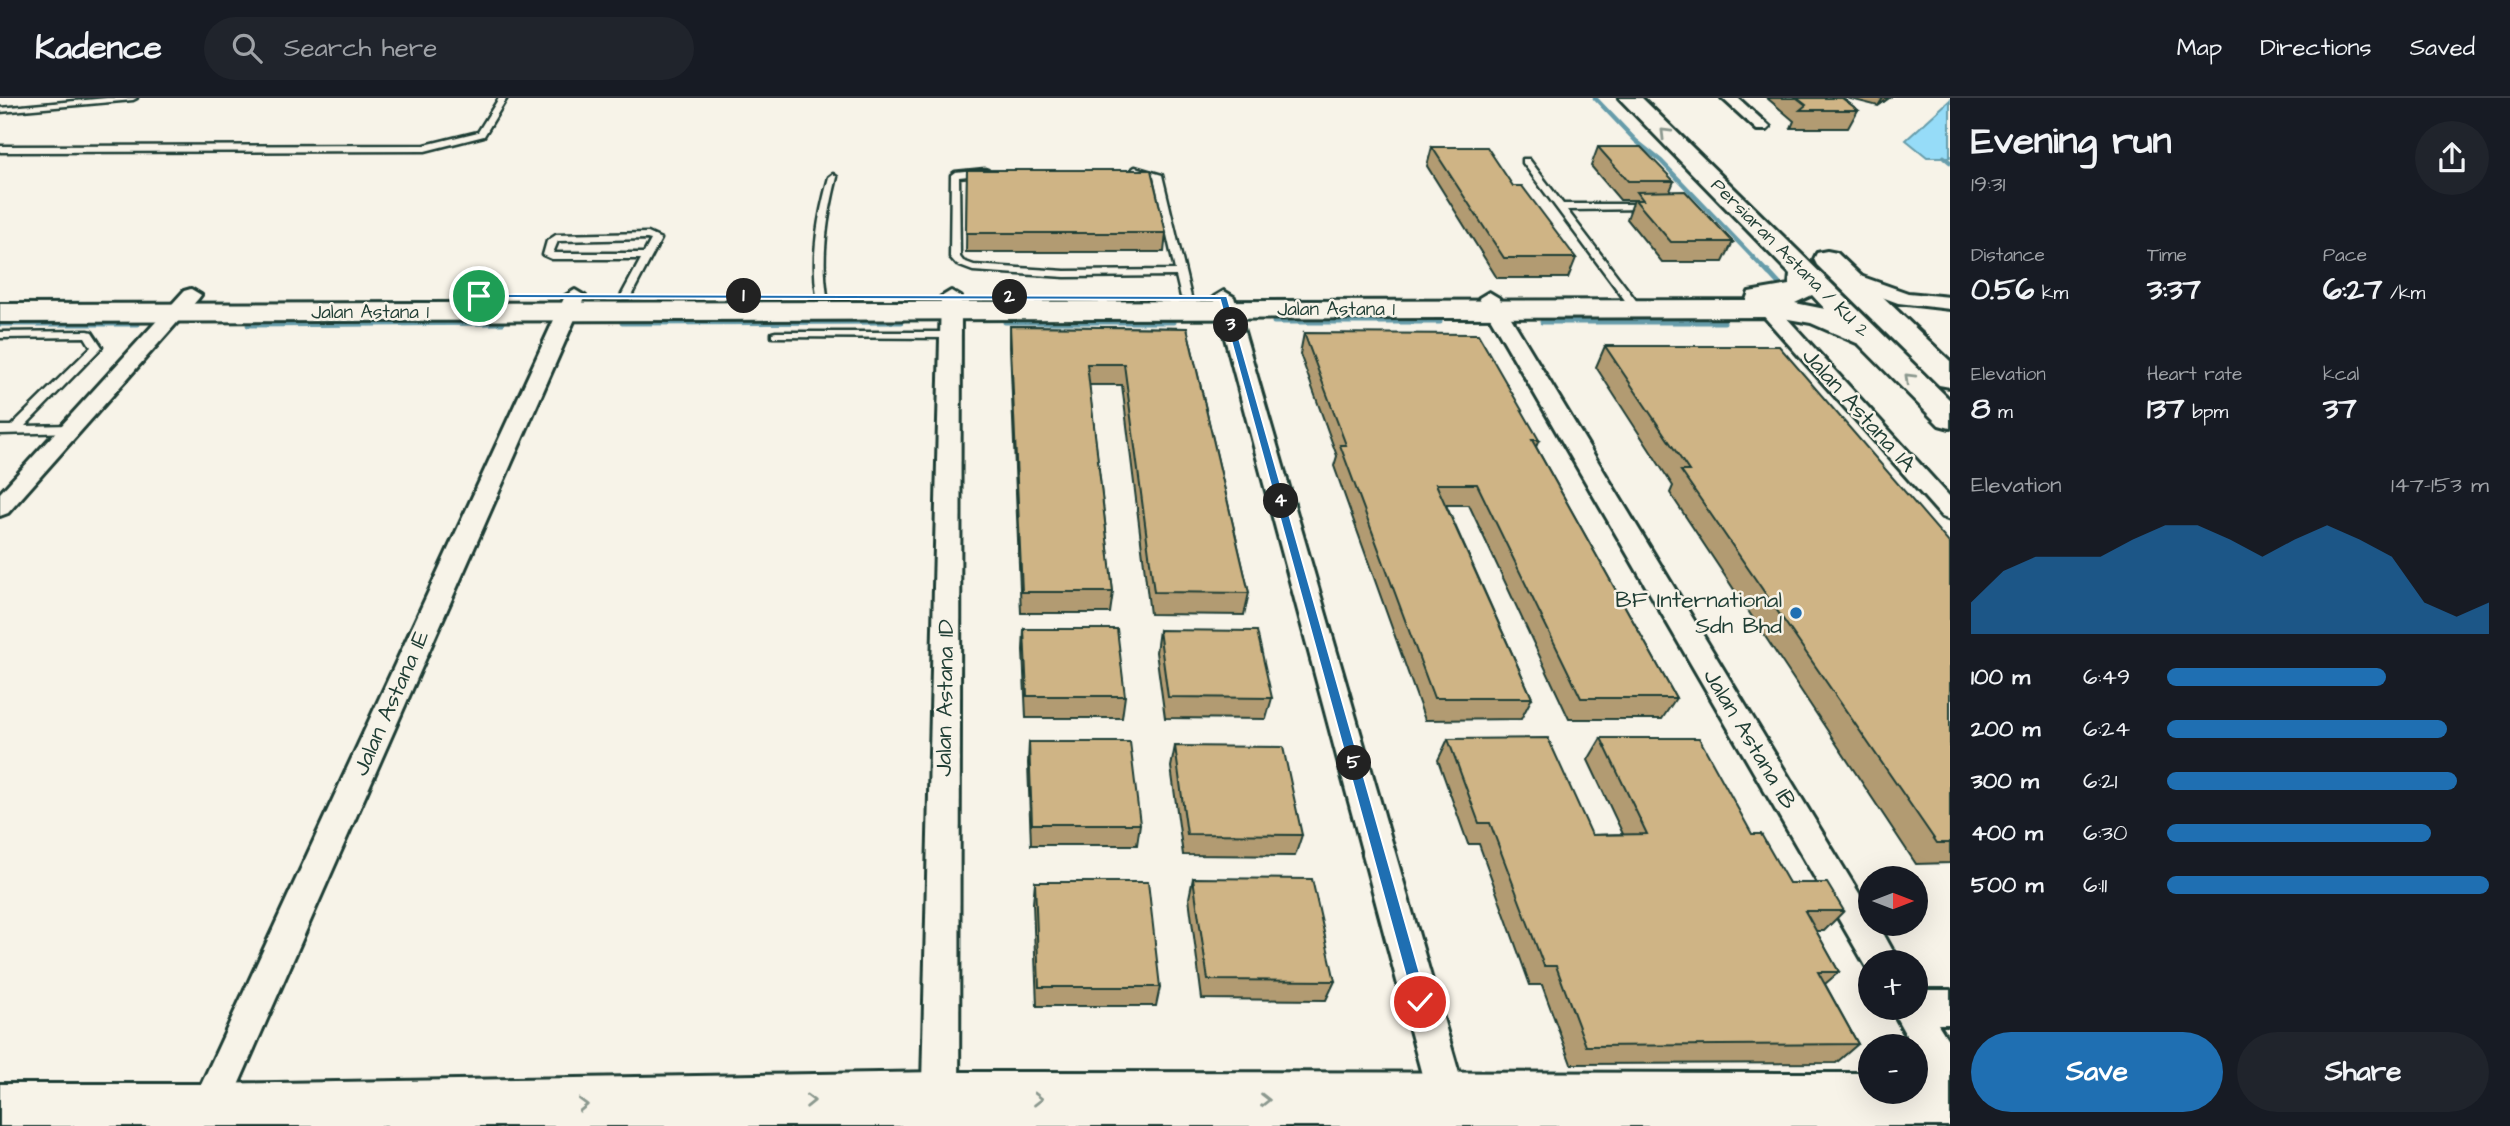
<!DOCTYPE html>
<html lang="en">
<head>
<meta charset="utf-8">
<style>
	body { margin:0; font-family:"Architects Daughter",sans-serif; background:#20242c; color:#f1f3f6; height:100vh; display:flex; flex-direction:column; font-size:26px; white-space:nowrap }
	* { box-sizing:border-box; margin:0 }
	p { font-size:23px; color:#9ea1a6 }
	.icon { flex:none; width:38px; height:38px; fill:none; stroke:currentColor; stroke-width:2; stroke-linecap:round; stroke-linejoin:round }
	.map { position:relative; flex:1; overflow:hidden }
	.sheet { display:flex; flex-direction:column; background:#171b24; width:560px }
	.sheet>* { flex:none }
	.needle { width:46px; rotate:90deg }
	.controls { position:absolute; left:1858px; top:768px; display:grid; gap:14px }
	.controls a { display:grid; place-items:center; width:70px; height:70px; border-radius:50%; background:#171b24; box-shadow:0 7px 28px #0002; font-size:35px }
	.pin { position:absolute; display:grid; place-items:center; width:60px; height:60px; color:#fff; margin:-30px; border:4px solid #fff; border-radius:50%; box-shadow:0 2px 7px #0007 }
	.km { position:absolute; width:35px; height:35px; margin:-18px; border-radius:50%; background:#222; color:#fff; font-size:19px; line-height:35px; text-align:center }
	.round { display:grid; place-items:center; flex:none; width:74px; height:74px; border-radius:37px; background:#20242c }
	.head { display:flex; align-items:center; justify-content:space-between; height:119px; padding:0 21px }
	h1 { font-size:38px; font-weight:700; line-height:52px }
	.stats { display:grid; grid-template-columns:repeat(3,1fr); gap:10px; height:119px; padding:7px 21px }
	.stats div { display:grid; align-content:center }
	.stats b { font-size:30px; font-weight:700 }
	.stats small { font-size:19px; font-weight:400 }
	.stats p { font-size:19px }
	.chart { height:196px; padding:14px 21px }
	.chart p { display:flex; justify-content:space-between }
	.chart svg { width:100%; height:126px; margin-top:7px; fill:#1f6fb2; opacity:.7 }
	.primary-button { display:flex; gap:14px; margin-top:auto; padding:14px 21px }
	.primary-button a { flex:1; height:80px; border-radius:42px; background:#1f6fb2; color:#fff; font-size:28px; font-weight:700; line-height:80px; text-align:center }
	.primary-button a+a { background:#20242c; color:#f1f3f6 }
	ul { padding:0 21px; list-style:none; font-size:23px }
	li { display:grid; grid-template-columns:112px 84px 1fr; align-items:center; height:52px }
	li i { height:18px; border-radius:9px; background:#1f6fb2 }
	header { display:flex; align-items:center; gap:42px; box-sizing:border-box; height:98px; padding:0 35px; background:#171b24; border-bottom:2px solid #363941 }
	header strong { font-size:33px }
	nav { display:flex; gap:38px; margin-inline-start:auto; font-size:24px }
	.search { width:490px; height:63px; background:#20242c; display:flex; align-items:center; gap:18px; box-sizing:border-box; padding:0 24px; border-radius:38px; color:#9ea1a6; font-size:26px }
	main { display:flex; flex:1; min-height:0 }
	.map>svg:first-child { display:block }
	.water { fill:#96dcf8; stroke:#669caa; stroke-width:2 }
	.lines { fill:none; stroke-linecap:round; stroke-linejoin:round }
	.stream-far1 { stroke:#669caa; stroke-width:4.5 }
	.stream { stroke:#669caa; stroke-width:5 }
	.lane-casing { stroke:#1f3d34; stroke-width:5 }
	.street-casing { stroke:#1f3d34; stroke-width:6 }
	.secondary-casing { stroke:#1f3d34; stroke-width:6 }
	.lane { fill:#f7f3e8; fill-rule:evenodd }
	.street { fill:#f7f3e8; fill-rule:evenodd }
	.secondary { fill:#f7f3e8; fill-rule:evenodd }
	.wall { fill:#b29b72; stroke:#1f3d34; stroke-width:2 }
	.shaded-wall { fill:#917e5d; stroke:#1f3d34; stroke-width:2 }
	.building { fill:#cfb485; stroke:#1f3d34; stroke-width:2 }
	.oneway { stroke:#8b988e }
	.route { fill:#1f6fb2; stroke:#fff; stroke-width:2 }
	.poi-dot { fill:#1f6fb2; stroke:#f7f3e8; stroke-width:2.5 }
	.labels { text-anchor:middle; dominant-baseline:central; stroke-width:5; stroke-linejoin:round; paint-order:stroke }
	.far-street-label { font-size:19px; fill:#1f3d34; stroke:#f7f3e8 }
	.street-label { font-size:23px; fill:#1f3d34; stroke:#f7f3e8 }
	.poi-label { font-size:23px; fill:#1f3d34; stroke:#f7f3e8; text-anchor:end }
</style>
</head>
<body>
<header>
<strong>Kadence</strong>
<div class="search"><svg class="icon" aria-label="search" viewBox="0 0 24 24"><circle cx="10" cy="10" r="6"/><path d="M15 15l6 6"/></svg>Search here</div>
<nav><a>Map</a><a>Directions</a><a>Saved</a></nav>
</header>
<main>
<div class="map">
<svg width="1950" height="1028" viewBox="0 0 1950 1028">
	<rect width="100%" height="100%" fill="#f7f3e8"/>
	<filter id="ink" filterUnits="userSpaceOnUse"><feTurbulence type="fractalNoise" baseFrequency=".0143" numOctaves="2"/><feDisplacementMap in="SourceGraphic" scale="14" xChannelSelector="R" yChannelSelector="G"/><feConvolveMatrix kernelMatrix="1 2 1 2 8 2 1 2 1" color-interpolation-filters="sRGB"/></filter>
	<g filter="url(#ink)">
		<!-- water -->
		<polygon class="water" points="1950,2 1950,59 1927,59 1906,42"/>
		<g class="lines">
			<!-- stream-far1 -->
			<g class="stream-far1">
				<polyline points="1595,0 1636,43 1661,63 1769,176"/>
				<polyline points="1944,59 1950,64"/>
			</g>
			<!-- stream -->
			<g class="stream">
				<polyline points="1768,174 1780,187"/>
				<polyline points="1005,224 1174,224"/>
				<polyline points="1274,224 1440,224"/>
				<polyline points="1542,224 1724,224"/>
				<polyline points="622,225 902,224"/>
				<polyline points="0,226 138,226"/>
				<polyline points="248,227 503,225"/>
			</g>
			<defs>
				<g id="lane">
					<polygon points="107,0 137,0 133,2 0,14 0,10"/>
					<polygon points="499,0 507,0 484,38 425,53 0,54 0,48 425,47 478,34"/>
					<polygon points="1523,61 1529,61 1563,106 1653,106 1653,110 1650,111 1567,112 1641,209 1641,213 1633,213 1523,65"/>
					<polygon points="1135,69 1162,77 1191,199 1190,201 1181,199 1176,178 1065,179 973,173 957,167 950,159 951,77 955,74 985,71 988,72 988,76 959,79 960,159 963,163 974,167 1065,173 1175,172 1154,79 1132,74 1131,72"/>
					<path d="M833 76 837 79C827 119 821 157 827 198L822 201 817 198C811 157 818 119 829 79Z"/>
					<path d="M648 135 661 141 631 198 626 201 621 198 641 161H552L543 157 547 143 556 137ZM647 141 651 142 644 155H553L558 143Z"/>
					<polygon points="88,233 92,234 102,249 25,328 71,327 75,328 75,334 0,336 0,328 11,328 91,249 85,239 0,240 0,234"/>
					<polygon points="776,234 949,234 954,237 949,240 772,239 772,235"/>
				</g>
				<g id="street">
					<polygon points="1722,0 1738,0 1770,29 1767,32 1757,32"/>
					<polygon points="1846,173 1908,195 1950,199 1950,211 1898,205 1839,183 1837,179 1839,175"/>
					<polygon points="191,191 201,197 198,201 8,415 0,418 0,395 184,193"/>
					<polygon points="575,192 585,198 221,1026 195,1026 189,1013 195,1000 565,198"/>
					<polygon points="951,193 961,199 959,1028 921,1028 941,199"/>
					<polygon points="1224,193 1234,199 1467,1003 1461,1016 1448,1022 1435,1016 1429,1003 1214,199"/>
					<polygon points="1489,194 1499,200 1871,815 1871,826 1878,826 1899,864 1871,864 1870,875 1479,200"/>
					<polygon points="1767,204 1774,206 1950,399 1950,422 1942,419 1760,214 1757,210 1760,206"/>
					<path d="M1916 892H1950V926H1938L1950 945V997C1934 991 1916 967 1916 948H1912L1891 910H1916Z"/>
				</g>
				<g id="secondary">
					<path d="M1619 0H1642L1950 302V330L1939 327 1859 246 1811 225 1777 219 0 224V206L1746 202 1749 194 1789 187 1790 176ZM1812 197 1825 211 1795 205Z"/>
					<polygon points="1827,153 1837,155 1950,263 1950,289 1939,287 1817,167 1814,161 1817,155"/>
					<polygon points="941,974 1871,975 1871,994 1916,994 1916,975 1950,975 1950,1028 0,1028 0,986 208,986"/>
				</g>
			</defs>
			<!-- lane casing -->
			<use href="#lane" class="lane-casing"/>
			<!-- street casing -->
			<use href="#street" class="street-casing"/>
			<!-- secondary casing -->
			<use href="#secondary" class="secondary-casing"/>
			<!-- lane -->
			<use href="#lane" class="lane"/>
			<!-- street -->
			<use href="#street" class="street"/>
			<!-- secondary -->
			<use href="#secondary" class="secondary"/>
		</g>
		<!-- wall -->
		<g class="wall">
			<polygon points="1767,0 1842,0 1858,12 1848,30 1791,30 1794,23"/>
			<polygon points="1847,0 1889,0 1878,8"/>
			<polygon points="1432,49 1513,88 1576,160 1568,180 1497,180 1427,68"/>
			<polygon points="1598,49 1674,83 1670,93 1733,144 1723,164 1662,164 1627,121 1634,102 1620,102 1591,68"/>
			<polygon points="967,72 1166,135 1164,154 966,154"/>
			<polygon points="1010,228 1187,230 1249,495 1244,517 1150,516 1122,287 1089,287 1113,494 1110,515 1021,515 1010,249"/>
			<polygon points="1304,235 1539,342 1536,349 1676,600 1662,621 1569,621 1469,407 1446,407 1532,600 1521,621 1425,622 1334,368 1337,358 1300,256"/>
			<polygon points="1605,248 1950,446 1950,765 1916,766 1670,395 1673,388 1596,269"/>
			<polygon points="1024,531 1125,598 1122,620 1026,620 1023,552"/>
			<polygon points="1159,532 1272,600 1266,621 1165,620 1156,554"/>
			<polygon points="1601,640 1752,736 1789,785 1844,813 1824,833 1816,833 1839,874 1825,886 1858,946 1836,965 1571,966 1542,887 1530,887 1479,746 1468,746 1438,662 1448,641 1592,737 1623,736 1588,662"/>
			<polygon points="1029,644 1140,726 1137,747 1031,747 1028,665"/>
			<polygon points="1175,648 1302,737 1295,758 1183,757 1171,669"/>
			<polygon points="1193,780 1335,883 1326,902 1202,901 1189,800"/>
			<polygon points="1035,784 1160,889 1156,908 1037,908 1033,805"/>
		</g>
		<!-- shaded-wall -->
		<polygon class="shaded-wall" points="1883,0 1889,0 1878,8"/>
		<!-- building -->
		<g class="building">
			<polygon points="1797,0 1842,0 1858,12 1800,12 1806,7"/>
			<polygon points="1432,49 1487,49 1513,88 1522,88 1576,160 1504,160"/>
			<polygon points="1598,49 1641,49 1674,83 1628,83"/>
			<polygon points="967,72 1151,72 1166,135 966,135"/>
			<polygon points="1685,93 1733,144 1671,144 1635,102 1643,102 1637,94"/>
			<polygon points="1010,228 1187,230 1249,495 1154,494 1124,266 1087,266 1113,494 1022,494"/>
			<polygon points="1304,235 1478,236 1539,342 1532,342 1676,600 1581,600 1477,386 1436,386 1532,600 1434,600 1340,347 1346,347"/>
			<polygon points="1605,248 1779,248 1950,446 1950,745 1937,745 1681,373 1689,373"/>
			<polygon points="1024,531 1117,531 1125,598 1027,598"/>
			<polygon points="1159,532 1257,533 1272,600 1168,599"/>
			<polygon points="1548,640 1592,737 1647,736 1601,640 1699,640 1752,736 1761,736 1789,785 1827,785 1844,813 1805,813 1839,874 1818,874 1858,946 1586,948 1556,868 1544,868 1490,725 1479,725 1448,641"/>
			<polygon points="1029,644 1130,644 1140,726 1032,726"/>
			<polygon points="1175,648 1283,649 1302,737 1187,736"/>
			<polygon points="1193,780 1312,781 1335,883 1208,882"/>
			<polygon points="1035,784 1148,784 1160,889 1039,889"/>
		</g>
		<!-- one-way arrows -->
		<defs><path id="oneway-chevron" d="M-2-3.5L2.5 0L-2 3.5" fill="none" stroke-width="1.6" stroke-linecap="round" stroke-linejoin="round" transform="scale(1.75)"/></defs>
		<g class="oneway">
			<use href="#oneway-chevron" transform="translate(1665 35) rotate(-135)"/>
			<use href="#oneway-chevron" transform="translate(1909 280) rotate(-135)"/>
			<use href="#oneway-chevron" transform="translate(1038 1001)"/>
			<use href="#oneway-chevron" transform="translate(1265 1002)"/>
			<use href="#oneway-chevron" transform="translate(810 1003) rotate(-1)"/>
			<use href="#oneway-chevron" transform="translate(583 1007) rotate(-1)"/>
		</g>
	</g>
	<!-- route -->
	<polygon class="route" points="476,196 1227,198 1428,904 1426,909 1415,909 1413,904 1220,202 479,200"/>
	<!-- markers -->
	<circle class="poi-dot" cx="1796" cy="515" r="7"/>
	<g class="labels">
		<!-- far-street labels -->
		<g class="far-street-label">
			<text transform="translate(1790 160) rotate(45)">Persiaran Astana / KU 2</text>
			<text x="1336" y="211">Jalan Astana 1</text>
			<text x="370" y="214">Jalan Astana 1</text>
		</g>
		<!-- street labels -->
		<g class="street-label">
			<text transform="translate(1859 312) rotate(48)">Jalan Astana 1A</text>
			<text transform="translate(945 600) rotate(-89)">Jalan Astana 1D</text>
			<text transform="translate(391 605) rotate(-66)">Jalan Astana 1E</text>
			<text transform="translate(1750 641) rotate(59)">Jalan Astana 1B</text>
		</g>
		<!-- poi labels -->
		<g class="poi-label">
			<text x="1782" y="502">BF International<tspan x="1782" dy="26">Sdn Bhd</tspan></text>
		</g>
	</g>
</svg>
<div class="controls">
<a><svg class="needle" viewBox="-14 -14 28 28"><path d="M0-13l5 13h-10z" fill="#e53935"/><path d="M0 13l5-13h-10z" fill="#9ea1a6"/></svg></a>
<a>+</a>
<a>−</a>
</div>
<div class="pin" style="left:479px;top:198px;background:#1e9e55"><svg class="icon" aria-label="arrive" viewBox="0 0 24 24"><path d="M6 21V4h12l-3 4 3 4H6"/></svg></div>
<div class="pin" style="left:1420px;top:904px;background:#d93025"><svg class="icon" aria-label="check" viewBox="0 0 24 24"><path d="M5 12l5 5 9-10"/></svg></div>
<b class="km" style="left:744px;top:198px">1</b>
<b class="km" style="left:1010px;top:199px">2</b>
<b class="km" style="left:1231px;top:227px">3</b>
<b class="km" style="left:1281px;top:403px">4</b>
<b class="km" style="left:1354px;top:665px">5</b>
</div>
<section class="sheet">
<div class="head"><div><h1>Evening run</h1><p>19:31</p></div><a class="round"><svg class="icon" aria-label="share" viewBox="0 0 24 24"><path d="M12 15V3M7 8l5-5 5 5M5 13v7h14v-7"/></svg></a></div>
<div class="stats">
<div><p>Distance</p><b>0.56<small> km</small></b></div>
<div><p>Time</p><b>3:37</b></div>
<div><p>Pace</p><b>6:27<small> /km</small></b></div>
</div>
<div class="stats">
<div><p>Elevation</p><b>8<small> m</small></b></div>
<div><p>Heart rate</p><b>137<small> bpm</small></b></div>
<div><p>kcal</p><b>37</b></div>
</div>
<div class="chart"><p><span>Elevation</span>147–153 m</p>
<svg viewBox="0 0 160 44" preserveAspectRatio="none"><path d="M0 44V33L10 22L20 17L30 17L40 17L50 11L60 6L70 6L80 11L90 17L100 11L110 6L120 11L130 17L140 33L150 38L160 33V44z"/></svg>
</div>
<ul>
<li><b>100 m</b>6:49<i style="width:68%"></i></li>
<li><b>200 m</b>6:24<i style="width:87%"></i></li>
<li><b>300 m</b>6:21<i style="width:90%"></i></li>
<li><b>400 m</b>6:30<i style="width:82%"></i></li>
<li><b>500 m</b>6:11<i style="width:100%"></i></li>
</ul>
<div class="primary-button"><a>Save</a><a>Share</a></div>
</section>
</main>
</body>
</html>
